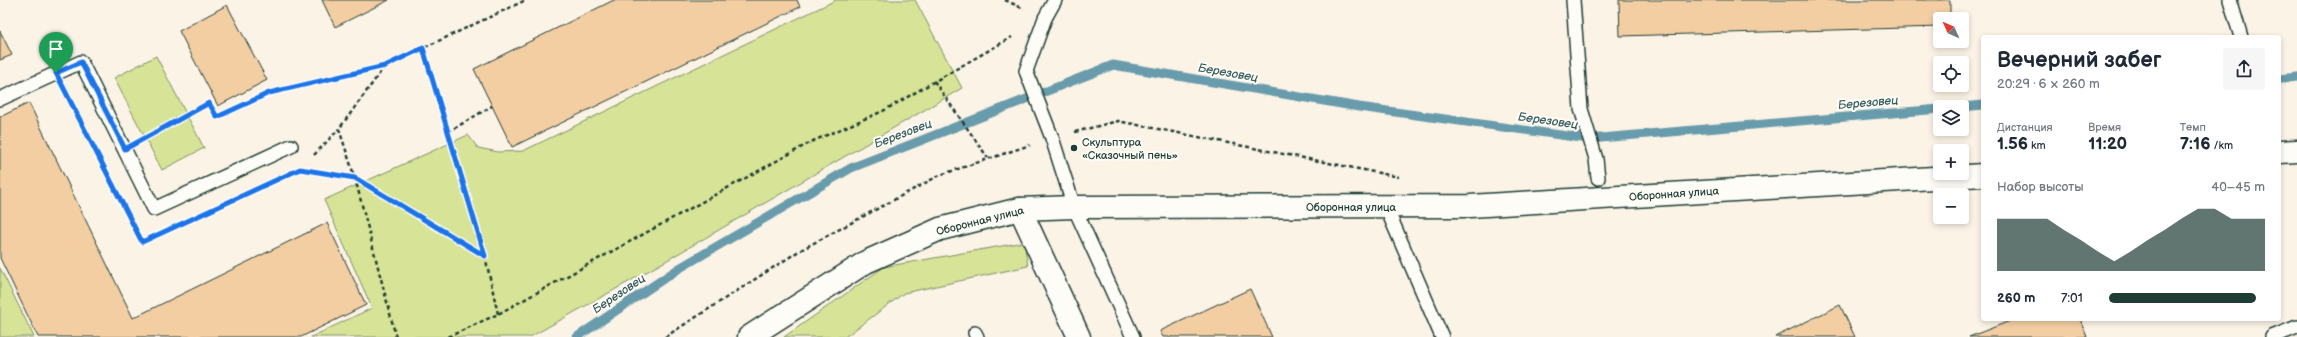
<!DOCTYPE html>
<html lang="ru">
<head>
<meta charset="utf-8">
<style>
	body { margin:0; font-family:"Balsamiq Sans",sans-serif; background:#f6f6f7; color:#1f2937; height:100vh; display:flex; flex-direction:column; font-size:15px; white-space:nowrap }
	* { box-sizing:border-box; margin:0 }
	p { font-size:13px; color:#747a83 }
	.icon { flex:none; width:22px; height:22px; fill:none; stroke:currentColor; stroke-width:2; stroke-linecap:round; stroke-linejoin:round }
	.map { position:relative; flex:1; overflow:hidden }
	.drawer { position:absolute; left:1981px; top:35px; width:300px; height:286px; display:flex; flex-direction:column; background:#fff; border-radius:4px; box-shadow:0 2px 6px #0003 }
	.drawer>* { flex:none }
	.needle { width:26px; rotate:315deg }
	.controls { position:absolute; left:1933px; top:12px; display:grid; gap:8px }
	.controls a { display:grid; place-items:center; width:36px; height:36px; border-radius:4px; background:#fff; box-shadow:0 2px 6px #0003; font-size:20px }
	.pin { position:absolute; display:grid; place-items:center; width:34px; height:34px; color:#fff; margin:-41px -17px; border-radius:50% 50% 50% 0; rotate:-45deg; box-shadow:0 0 4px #0007 }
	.pin .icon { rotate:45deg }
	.round { display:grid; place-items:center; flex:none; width:42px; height:42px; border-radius:4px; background:#f6f6f7 }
	.overview { display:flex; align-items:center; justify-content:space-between; height:68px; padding:0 16px }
	h1 { font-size:22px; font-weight:700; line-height:30px }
	.stats { display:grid; grid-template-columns:repeat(3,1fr); gap:6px; height:68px; padding:4px 16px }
	.stats div { display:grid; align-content:center }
	.stats b { font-size:17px; font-weight:700 }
	.stats small { font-size:11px; font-weight:400 }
	.stats p { font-size:11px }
	.chart { height:112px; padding:8px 16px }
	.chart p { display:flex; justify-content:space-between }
	.chart svg { width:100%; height:72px; margin-top:4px; fill:#1f3d34; opacity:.7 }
	ul { padding:0 16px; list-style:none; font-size:13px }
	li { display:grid; grid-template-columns:64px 48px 1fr; align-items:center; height:30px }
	li i { height:10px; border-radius:5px; background:#1f3d34 }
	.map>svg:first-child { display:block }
	.green { fill:#d7e497; stroke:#7b9066 }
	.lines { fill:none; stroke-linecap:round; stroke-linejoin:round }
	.stream { stroke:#689bab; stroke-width:9 }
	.building { fill:#f3cea3; stroke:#1f3d34 }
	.lane-casing { stroke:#1f3d34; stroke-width:16 }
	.street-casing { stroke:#1f3d34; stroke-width:25 }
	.secondary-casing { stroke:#1f3d34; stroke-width:25 }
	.path { stroke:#1f3d34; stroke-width:2.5; stroke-dasharray:4 3; stroke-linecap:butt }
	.lane { stroke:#fdfcf7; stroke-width:13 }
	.street { stroke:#fdfcf7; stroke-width:22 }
	.secondary { stroke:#fdfcf7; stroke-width:22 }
	.route-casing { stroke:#fff; stroke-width:8 }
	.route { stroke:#1a73e8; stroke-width:5 }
	.poi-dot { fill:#1f3d34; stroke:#fdfcf7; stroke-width:1.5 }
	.labels { text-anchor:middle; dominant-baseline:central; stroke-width:4; stroke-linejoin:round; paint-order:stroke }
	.poi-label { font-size:11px; fill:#1f3d34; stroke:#fdfcf7; text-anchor:start }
	.street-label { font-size:11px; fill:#1f3d34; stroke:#fdfcf7 }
	.water-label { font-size:12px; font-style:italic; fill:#375c5c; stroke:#fdfcf7 }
</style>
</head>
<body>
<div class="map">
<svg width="2297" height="337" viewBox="0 0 2297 337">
	<rect width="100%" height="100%" fill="#fbf3e6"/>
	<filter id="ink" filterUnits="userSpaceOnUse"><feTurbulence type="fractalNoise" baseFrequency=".025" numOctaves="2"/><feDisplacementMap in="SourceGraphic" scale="8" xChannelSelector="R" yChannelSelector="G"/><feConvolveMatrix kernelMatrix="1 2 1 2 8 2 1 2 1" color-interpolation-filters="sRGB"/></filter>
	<g filter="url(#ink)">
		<!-- green -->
		<g class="green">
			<polygon points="836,0 915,0 962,88 664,262 530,337 311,337 372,308 324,200 468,135 478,148 498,152 523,151"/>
			<polygon points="156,56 204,148 162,170 114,78"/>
			<polygon points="1024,242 1028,266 904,293 845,337 784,337 884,267"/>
			<polygon points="0,268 34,337 0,337"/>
		</g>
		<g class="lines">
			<!-- stream -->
			<g class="stream">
				<polyline points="2279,79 2297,77"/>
				<polyline points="1962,107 1983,105"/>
				<polyline points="577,337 678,269 851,168 1113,65 1359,107 1589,139 1940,109"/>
			</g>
		</g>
		<!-- building -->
		<g class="building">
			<polygon points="322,0 389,0 335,27"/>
			<polygon points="614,0 797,0 800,7 512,147 474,69"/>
			<polygon points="1619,0 1950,0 1950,19 1940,19 1940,27 1620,36"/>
			<polygon points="227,5 267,80 218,106 179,31"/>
			<polygon points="0,31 12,55 0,60"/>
			<polygon points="29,103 133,318 327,223 366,305 301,337 38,337 0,258 0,117"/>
			<polygon points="1250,289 1272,337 1163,337 1160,331"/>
			<polygon points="1840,305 1855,337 1775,337"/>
			<polygon points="2015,319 2080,319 2087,337 1969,337"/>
		</g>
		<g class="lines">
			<defs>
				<g id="lane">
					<polyline points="1055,0 1045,18 1026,71 1052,138 1074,207 1133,337"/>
					<polyline points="1573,0 1581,109 1596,159 1598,178"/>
					<polyline points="2230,0 2241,37"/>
					<polyline points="0,99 81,62 154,209 291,146"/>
					<polyline points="1386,207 1442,337"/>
					<polyline points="975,333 977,337"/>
					<polyline points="2272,337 2297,327"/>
				</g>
				<polyline id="street" points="1020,209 1079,337"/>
				<g id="secondary">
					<polyline points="2279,152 2297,151"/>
					<polyline points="749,337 866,262 940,229 1020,209 1074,207 1470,206 1983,175"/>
				</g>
			</defs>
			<!-- lane casing -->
			<use href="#lane" class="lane-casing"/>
			<!-- street casing -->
			<use href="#street" class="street-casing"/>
			<!-- secondary casing -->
			<use href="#secondary" class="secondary-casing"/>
			<!-- path -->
			<g class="path">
				<polyline points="1005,0 1024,9"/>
				<polyline points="423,48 484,256"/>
				<polyline points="934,81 988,158"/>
				<polyline points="66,93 142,242 164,232"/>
				<polyline points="448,132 492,106"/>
				<polyline points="1075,132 1118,121 1399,177"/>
				<polyline points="145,138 209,103 217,117 269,93 384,66"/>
				<polyline points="314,155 339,129"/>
				<polyline points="299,170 355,178 396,337"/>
				<polyline points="498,314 485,256 355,178 339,129 385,66 526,0"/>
				<polyline points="448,337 498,314 813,141 883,111 1012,37"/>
				<polyline points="665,337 799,251 940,175 1030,145"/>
			</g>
			<!-- lane -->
			<use href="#lane" class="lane"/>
			<!-- street -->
			<use href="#street" class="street"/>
			<!-- secondary -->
			<use href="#secondary" class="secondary"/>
		</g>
	</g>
	<g class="lines" filter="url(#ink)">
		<defs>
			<polygon id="route" points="423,48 485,256 355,178 300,169 142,242 56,73 81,62 125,149 209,103 217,117 269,93 385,66"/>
		</defs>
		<!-- route casing -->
		<use href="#route" class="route-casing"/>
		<!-- route -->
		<use href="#route" class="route"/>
	</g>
	<!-- markers -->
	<circle class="poi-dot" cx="1074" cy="148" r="4"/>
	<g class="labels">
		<!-- poi labels -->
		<g class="poi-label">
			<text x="1082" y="142">Скульптура<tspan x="1082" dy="13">«Сказочный пень»</tspan></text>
		</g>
		<!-- street labels -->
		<g class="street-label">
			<text transform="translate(1674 194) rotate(-4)">Оборонная улица</text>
			<text x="1351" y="207">Оборонная улица</text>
			<text transform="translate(980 221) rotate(-14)">Оборонная улица</text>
		</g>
		<!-- water labels -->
		<g class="water-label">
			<text transform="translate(1228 73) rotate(10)">Березовец</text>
			<text transform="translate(1868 103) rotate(-5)">Березовец</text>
			<text transform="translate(1548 121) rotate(8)">Березовец</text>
			<text transform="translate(903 134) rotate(-21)">Березовец</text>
			<text transform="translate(619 294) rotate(-34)">Березовец</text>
		</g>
	</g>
</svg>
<div class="controls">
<a><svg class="needle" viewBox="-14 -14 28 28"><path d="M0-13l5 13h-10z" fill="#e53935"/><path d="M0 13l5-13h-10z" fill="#747a83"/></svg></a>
<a><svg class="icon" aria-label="locate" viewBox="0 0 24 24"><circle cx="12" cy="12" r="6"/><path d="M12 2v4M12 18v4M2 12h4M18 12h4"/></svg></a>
<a><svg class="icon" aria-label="layers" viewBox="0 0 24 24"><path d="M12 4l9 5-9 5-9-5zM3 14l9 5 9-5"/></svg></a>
<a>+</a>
<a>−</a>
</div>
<div class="pin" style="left:56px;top:73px;background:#1e9e55"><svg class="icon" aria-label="arrive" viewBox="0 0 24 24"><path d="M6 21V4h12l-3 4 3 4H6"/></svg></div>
<section class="drawer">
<div class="overview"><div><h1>Вечерний забег</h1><p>20:29 · 6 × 260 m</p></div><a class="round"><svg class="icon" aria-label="share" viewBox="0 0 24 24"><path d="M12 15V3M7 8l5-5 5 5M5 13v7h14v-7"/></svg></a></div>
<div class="stats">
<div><p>Дистанция</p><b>1.56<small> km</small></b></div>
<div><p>Время</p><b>11:20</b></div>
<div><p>Темп</p><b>7:16<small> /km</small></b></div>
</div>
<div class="chart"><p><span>Набор высоты</span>40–45 m</p>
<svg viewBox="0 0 160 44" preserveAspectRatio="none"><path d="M0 44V12L10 12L20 12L30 12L40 19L50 25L60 32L70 38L80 32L90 25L100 19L110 12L120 6L130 6L140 12L150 12L160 12V44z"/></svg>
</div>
<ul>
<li><b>260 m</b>7:01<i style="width:94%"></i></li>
</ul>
</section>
</div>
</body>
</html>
